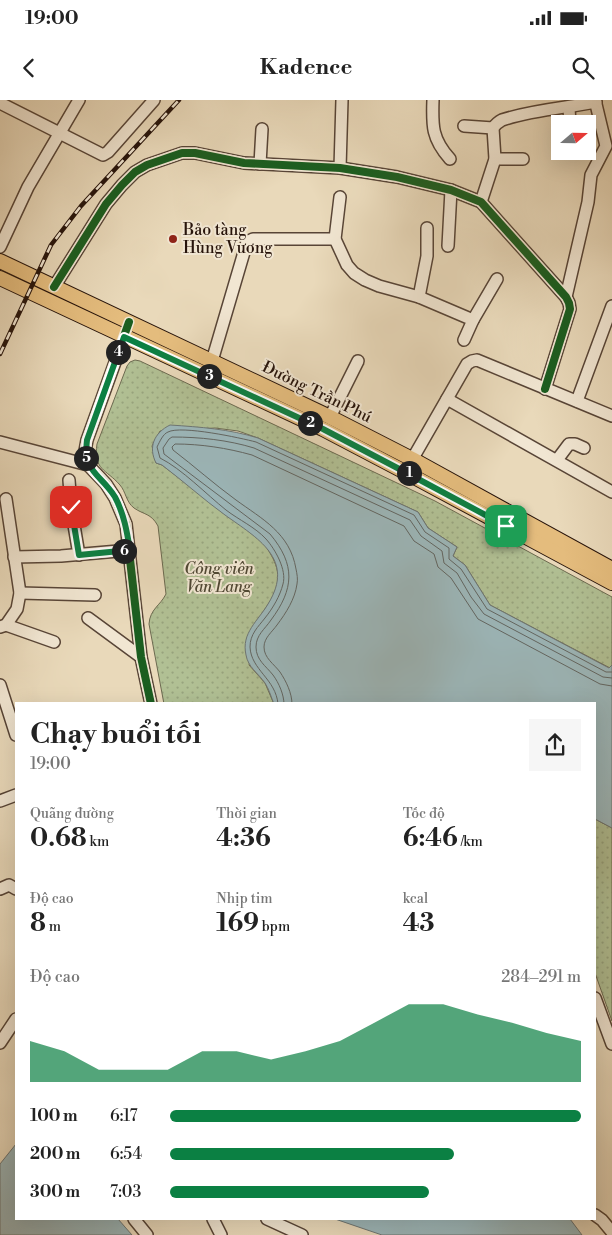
<!DOCTYPE html>
<html lang="vi">
<head>
<meta charset="utf-8">
<style>
	body { margin:0; font-family:"Libre Bodoni",serif; background:#f6f6f6; color:#222; height:100vh; display:flex; flex-direction:column; font-size:19px; white-space:nowrap }
	* { box-sizing:border-box; margin:0 }
	p { font-size:16px; color:#767676 }
	.icon { flex:none; width:28px; height:28px; fill:none; stroke:currentColor; stroke-width:2; stroke-linecap:round; stroke-linejoin:round }
	.map { position:relative; flex:1; overflow:hidden }
	.sheet { position:absolute; left:15px; top:602px; width:581px; height:518px; display:flex; flex-direction:column; background:#fff; border-radius:0px; box-shadow:0 5px 20px #0002 }
	.sheet>* { flex:none }
	.needle { width:32px; rotate:70deg }
	.fabs { position:absolute; left:551px; top:15px; display:grid; gap:10px }
	.fabs a { display:grid; place-items:center; width:45px; height:45px; border-radius:0px; background:#fff; box-shadow:0 5px 20px #0002; font-size:25px }
	.pin { position:absolute; display:grid; place-items:center; width:42px; height:42px; color:#fff; margin:-21px; border-radius:10px; box-shadow:0 2px 8px #0006 }
	.km { position:absolute; width:25px; height:25px; margin:-12px; border-radius:50%; background:#222; color:#fff; font-size:14px; line-height:25px; text-align:center }
	.round { display:grid; place-items:center; flex:none; width:52px; height:52px; border-radius:0px; background:#f6f6f6 }
	.headline { display:flex; align-items:center; justify-content:space-between; height:85px; padding:0 15px }
	h1 { font-size:28px; font-weight:700; line-height:38px }
	.figures { display:grid; grid-template-columns:repeat(3,1fr); gap:8px; height:85px; padding:5px 15px }
	.figures div { display:grid; align-content:center }
	.figures b { font-size:25px; font-weight:700 }
	.figures small { font-size:14px; font-weight:400 }
	.figures p { font-size:14px }
	.chart { height:140px; padding:10px 15px }
	.chart p { display:flex; justify-content:space-between }
	.chart svg { width:100%; height:90px; margin-top:5px; fill:#0b8043; opacity:.7 }
	ul { padding:0 15px; list-style:none; font-size:16px }
	li { display:grid; grid-template-columns:80px 60px 1fr; align-items:center; height:38px }
	li i { height:12px; border-radius:6px; background:#0b8043 }
	.status { display:flex; justify-content:space-between; align-items:center; height:35px; padding:0 25px; background:#fff; direction:ltr }
	.status svg { height:14px; fill:currentColor }
	header { display:flex; justify-content:space-between; align-items:center; height:65px; padding:0 15px; background:#fff; font-size:22px; font-weight:700 }
	.map>svg:first-child { display:block }
	.park { fill:url(#park-dots); stroke:#6c6a50 }
	.water { fill:#9cb7ba; stroke:#6d7674 }
	.lines { fill:none; stroke-linecap:round; stroke-linejoin:round }
	.shore { stroke:#626662; stroke-width:1 }
	.minor-casing { stroke:#584537; stroke-width:14 }
	.major-casing { stroke:#27140b; stroke-width:16 }
	.minor { stroke:#f1e6d2; stroke-width:11 }
	.major { stroke:#e4bc7d; stroke-width:14 }
	.rail-casing { stroke:#27140b; stroke-width:4.5 }
	.rail { stroke:#f1e6d2; stroke-width:2.5; stroke-dasharray:8; stroke-linecap:butt }
	.cycleway-casing { stroke:#f1e6d2; stroke-width:11 }
	.cycleway { stroke:#1b5e20; stroke-width:8 }
	.route-casing { stroke:#fff; stroke-width:10 }
	.route { stroke:#0b8043; stroke-width:6 }
	.poi-dot { fill:#8f2418; stroke:#f1e6d2; stroke-width:2 }
	.labels { text-anchor:middle; dominant-baseline:central; stroke-width:4; stroke-linejoin:round; paint-order:stroke }
	.poi-label { font-size:16px; fill:#27140b; stroke:#f1e6d2; text-anchor:start }
	.street-label { font-size:16px; fill:#27140b; stroke:#f1e6d2 }
	.park-label { font-size:16px; font-style:italic; fill:#504834; stroke:#f1e6d2 }
</style>
</head>
<body>
<div class="status"><b>19:00</b><svg viewBox="0 0 49 12"><path d="M0 12V9h3v3zM5 12V6h3v6zM10 12V3h3v9zM15 12V0h3v12zM26 1h20v11H26zM47 4h2v5h-2z"/></svg></div>
<header><svg class="icon" aria-label="back" viewBox="0 0 24 24"><path d="M15 5l-7 7 7 7"/></svg>Kadence<svg class="icon" aria-label="search" viewBox="0 0 24 24"><circle cx="10" cy="10" r="6"/><path d="M15 15l6 6"/></svg></header>
<div class="map">
<svg width="612" height="1135" viewBox="0 0 612 1135">
	<defs>
		<pattern id="park-dots" width="8" height="8" patternUnits="userSpaceOnUse" patternTransform="scale(1.25)"><rect width="8" height="8" fill="#b1c094"/><path d="M2 2h.1M6 6h.1" fill="none" stroke="#98a47e" stroke-width="1.8" stroke-linecap="round"/></pattern>
	</defs>
	<rect width="100%" height="100%" fill="#e9d9ba"/>
	<filter id="stains"><feTurbulence type="fractalNoise" baseFrequency=".004" numOctaves="4"/><feColorMatrix values="0 0 0 0 .2 0 0 0 0 .09 0 0 0 0 .02 0 0 0 .5 -.17"/></filter>
	<radialGradient id="worn" r=".72"><stop offset=".6" stop-color="#630" stop-opacity="0"/><stop offset="1" stop-color="#630" stop-opacity=".3"/></radialGradient>
	<!-- park -->
	<g class="park">
		<path d="M135 260 140 261 435 401 612 497V565L610 568 490 505 465 465 453 456 457 447 428 428 418 412 258 338 238 331 215 328 160 331 152 346 156 363 162 365 263 442C275 460 284 475 273 496 270 503 264 509 261 516 256 531 253 549 249 565L265 583 274 604H164L149 524C150 509 160 506 166 494L158 426C151 413 144 415 134 408 126 402 126 392 120 385 106 369 93 370 97 344L127 266 130 262Z"/>
		<polygon points="595,719 612,728 612,921 595,873"/>
	</g>
	<!-- water -->
	<g class="water">
		<path d="M170 325C200 327 229 329 258 338L418 412 428 428 457 447 453 456 465 465 490 505 609 568 612 565V728L595 719V604H274C271 597 269 589 265 583 258 573 248 567 246 555 241 533 258 521 268 504 296 459 257 438 225 415 203 399 183 381 162 365L156 363C148 347 154 333 170 325Z"/>
		<polygon points="16,1044 16,1119 118,1119 132,1135 0,1135 0,1064"/>
		<polygon points="335,1119 570,1119 582,1135 382,1135"/>
	</g>
	<g class="lines">
		<!-- shore -->
		<g class="shore">
			<path d="M278 604C276 579 251 570 250 547 250 534 258 527 265 518 273 508 280 496 283 484 287 470 275 449 266 439 255 427 239 420 226 410 206 394 182 369 160 358L157 347C160 341 163 334 168 332 181 325 241 338 256 342L414 415 425 432 449 448V459L461 469 487 509 606 572H612"/>
			<path d="M284 604C284 595 279 583 273 575 266 566 256 560 256 547 256 535 265 529 271 520 294 489 296 465 270 434L164 354 163 348 169 339 172 337C200 337 228 340 254 348L410 420 421 436 442 451 444 463 457 473 471 497 484 514 603 577 612 578"/>
			<path d="M292 604C292 593 286 581 280 572 274 564 264 558 264 547 264 538 272 532 277 525 286 513 295 499 297 484 298 479 297 474 296 469 290 433 262 419 236 400 214 384 194 366 173 350L172 347 175 344C201 344 227 348 252 355L404 426 414 441 434 454 438 467 451 478 478 519 600 584 612 586"/>
		</g>
		<defs>
			<g id="minor">
				<path d="M433 0C432 26 432 39 450 59"/>
				<polyline points="0,3 103,55 108,52 154,0"/>
				<polyline points="569,8 570,24"/>
				<polyline points="464,26 493,28"/>
				<polyline points="495,59 523,59"/>
				<polyline points="260,64 262,29"/>
				<polyline points="340,68 342,0"/>
				<polyline points="340,97 335,139 347,165 354,173 365,180 379,186 419,197 473,220 464,240"/>
				<path d="M481 102 495 59 493 28C496 24 498 22 502 20 532 10 565 8 596 2"/>
				<polyline points="448,146 451,90"/>
				<polyline points="0,147 28,87 79,0"/>
				<polyline points="54,187 106,104 122,85 135,72 147,65 182,53 195,53 244,63 340,68 397,77 451,90 481,102 566,197 569,203 570,209 545,289"/>
				<polyline points="419,197 427,156 427,128"/>
				<polyline points="566,197 588,102 591,75 606,46 595,0"/>
				<polyline points="473,220 497,179"/>
				<polyline points="127,229 87,340 85,351 88,365 106,384 115,398 126,424 141,557 151,604"/>
				<polyline points="212,261 247,142 253,139 335,139"/>
				<polyline points="447,299 612,392"/>
				<polyline points="577,301 612,206"/>
				<polyline points="330,317 358,261"/>
				<polyline points="0,342 88,365"/>
				<polyline points="557,360 569,344 575,344 584,348"/>
				<polyline points="409,365 467,264 472,261 477,260 612,316"/>
				<polyline points="69,380 71,407 79,455"/>
				<polyline points="14,457 61,456 130,450"/>
				<polyline points="20,493 95,495"/>
				<polyline points="88,518 141,557"/>
				<polyline points="6,525 54,542"/>
				<polyline points="0,527 6,525 17,509 20,493 6,399"/>
				<polyline points="0,585 16,635"/>
				<polyline points="0,701 16,695"/>
				<polyline points="0,789 9,785 16,789"/>
				<polyline points="595,898 612,944"/>
				<polyline points="0,943 16,919"/>
				<polyline points="595,1115 602,1120 612,1132"/>
				<polyline points="134,1119 147,1135"/>
				<polyline points="213,1119 221,1135"/>
				<polyline points="267,1119 302,1135"/>
			</g>
			<g id="major">
				<polyline points="0,161 330,317 412,359 612,469"/>
				<polyline points="0,178 323,329 405,372 612,483"/>
			</g>
		</defs>
		<!-- minor casing -->
		<use href="#minor" class="minor-casing"/>
		<!-- major casing -->
		<use href="#major" class="major-casing"/>
		<!-- minor -->
		<use href="#minor" class="minor"/>
		<!-- major -->
		<use href="#major" class="major"/>
		<defs>
			<polyline id="rail" points="0,254 51,145 81,106 179,0"/>
		</defs>
		<!-- rail casing -->
		<use href="#rail" class="rail-casing"/>
		<!-- rail -->
		<use href="#rail" class="rail"/>
		<defs>
			<g id="cycleway">
				<polyline points="54,187 106,104 122,85 135,72 147,65 182,53 195,53 244,63 340,68 397,77 451,90 481,102 566,197 569,203 570,209 545,289"/>
				<polyline points="129,222 87,340 85,351 88,365 106,384 115,398 126,424 141,557 151,604"/>
			</g>
		</defs>
		<!-- cycleway casing -->
		<use href="#cycleway" class="cycleway-casing"/>
		<!-- cycleway -->
		<use href="#cycleway" class="cycleway"/>
	</g>
	<g class="lines">
		<defs>
			<path id="route" d="M71 407 79 455 130 450C127 432 124 414 115 397 100 373 83 373 87 340L124 237 323 329 405 372 506 426"/>
		</defs>
		<!-- route casing -->
		<use href="#route" class="route-casing"/>
		<!-- route -->
		<use href="#route" class="route"/>
	</g>
	<!-- markers -->
	<circle class="poi-dot" cx="173" cy="139" r="5"/>
	<g class="labels">
		<!-- poi labels -->
		<g class="poi-label">
			<text x="183" y="130">Bảo tàng<tspan x="183" dy="18">Hùng Vương</tspan></text>
		</g>
		<!-- street labels -->
		<g class="street-label">
			<text transform="translate(317 292) rotate(26)">Đường Trần Phú</text>
		</g>
		<!-- park labels -->
		<g class="park-label">
			<text x="219" y="469">Công viên<tspan x="219" dy="18">Văn Lang</tspan></text>
		</g>
	</g>
	<rect width="100%" height="100%" filter="url(#stains)"/>
	<rect width="100%" height="100%" fill="url(#worn)"/>
</svg>
<div class="fabs">
<a><svg class="needle" viewBox="-14 -14 28 28"><path d="M0-13l5 13h-10z" fill="#e53935"/><path d="M0 13l5-13h-10z" fill="#767676"/></svg></a>
</div>
<div class="pin" style="left:506px;top:426px;background:#1e9e55"><svg class="icon" aria-label="arrive" viewBox="0 0 24 24"><path d="M6 21V4h12l-3 4 3 4H6"/></svg></div>
<div class="pin" style="left:71px;top:407px;background:#d93025"><svg class="icon" aria-label="check" viewBox="0 0 24 24"><path d="M5 12l5 5 9-10"/></svg></div>
<b class="km" style="left:409px;top:373px">1</b>
<b class="km" style="left:310px;top:323px">2</b>
<b class="km" style="left:209px;top:276px">3</b>
<b class="km" style="left:118px;top:252px">4</b>
<b class="km" style="left:86px;top:358px">5</b>
<b class="km" style="left:124px;top:451px">6</b>
<section class="sheet">
<div class="headline"><div><h1>Chạy buổi tối</h1><p>19:00</p></div><a class="round"><svg class="icon" aria-label="share" viewBox="0 0 24 24"><path d="M12 15V3M7 8l5-5 5 5M5 13v7h14v-7"/></svg></a></div>
<div class="figures">
<div><p>Quãng đường</p><b>0.68<small> km</small></b></div>
<div><p>Thời gian</p><b>4:36</b></div>
<div><p>Tốc độ</p><b>6:46<small> /km</small></b></div>
</div>
<div class="figures">
<div><p>Độ cao</p><b>8<small> m</small></b></div>
<div><p>Nhịp tim</p><b>169<small> bpm</small></b></div>
<div><p>kcal</p><b>43</b></div>
</div>
<div class="chart"><p><span>Độ cao</span>284–291 m</p>
<svg viewBox="0 0 160 44" preserveAspectRatio="none"><path d="M0 44V24L10 29L20 38L30 38L40 38L50 29L60 29L70 33L80 29L90 24L100 15L110 6L120 6L130 11L140 15L150 20L160 24V44z"/></svg>
</div>
<ul>
<li><b>100 m</b>6:17<i style="width:100%"></i></li>
<li><b>200 m</b>6:54<i style="width:69%"></i></li>
<li><b>300 m</b>7:03<i style="width:63%"></i></li>
</ul>
</section>
</div>
</body>
</html>
